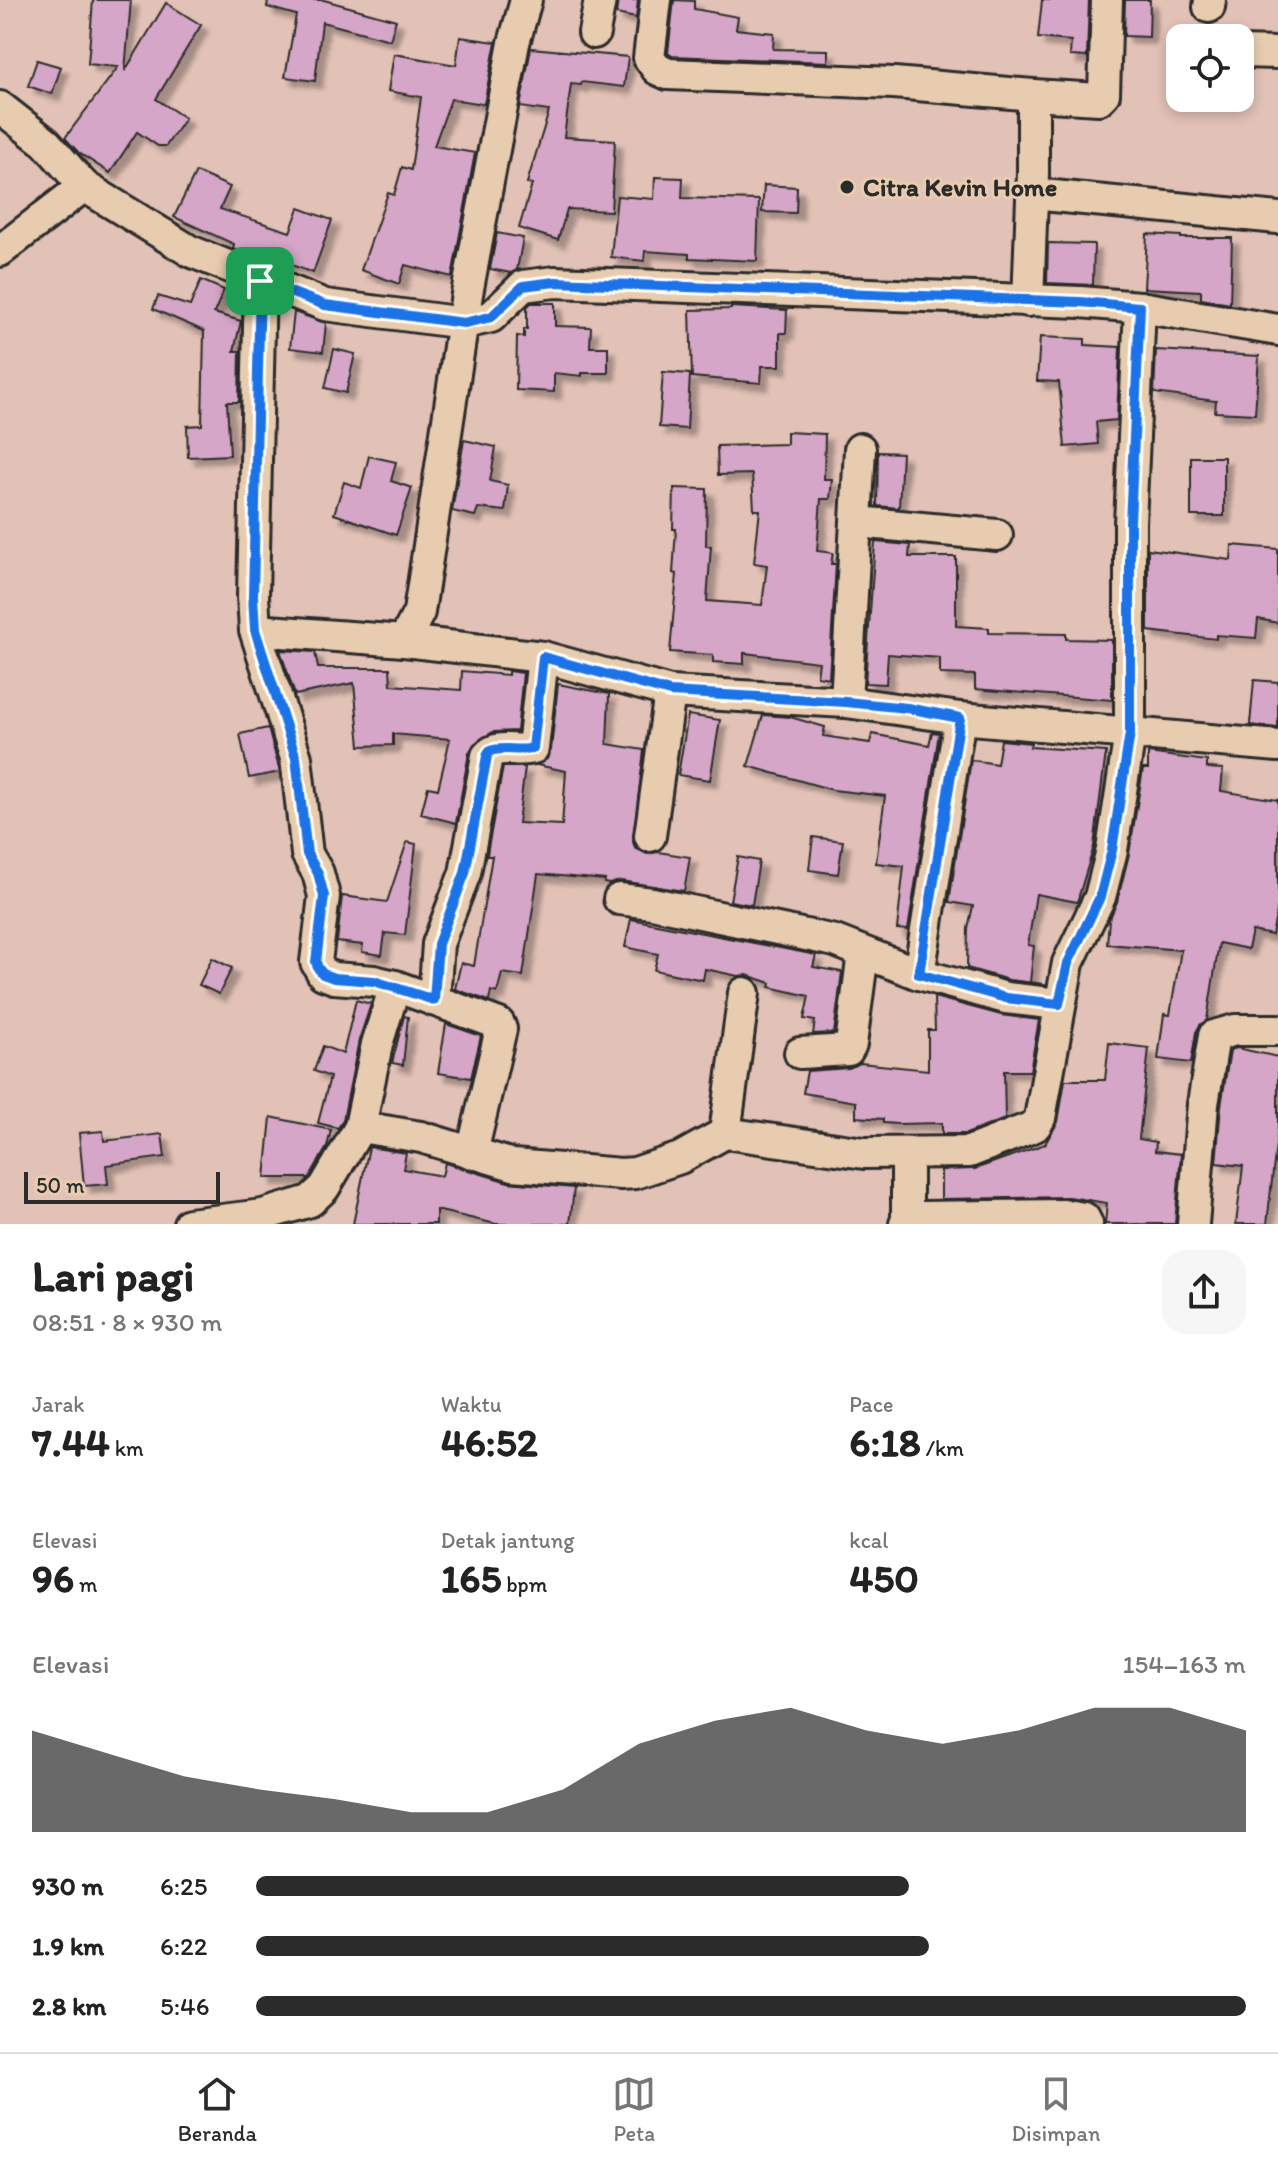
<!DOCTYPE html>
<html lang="id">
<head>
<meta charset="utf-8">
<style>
	body { margin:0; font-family:Itim,sans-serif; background:#f6f6f6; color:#222; height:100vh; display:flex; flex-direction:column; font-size:30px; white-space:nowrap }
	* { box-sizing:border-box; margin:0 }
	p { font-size:26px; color:#767676 }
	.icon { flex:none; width:44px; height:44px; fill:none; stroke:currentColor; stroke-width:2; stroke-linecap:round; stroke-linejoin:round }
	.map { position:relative; height:1224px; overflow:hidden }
	.side { display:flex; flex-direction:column; background:#fff; flex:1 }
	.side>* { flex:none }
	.tools { position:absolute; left:1166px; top:24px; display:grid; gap:16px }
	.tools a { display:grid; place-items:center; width:88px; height:88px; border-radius:16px; background:#fff; box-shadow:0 4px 12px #0003; font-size:40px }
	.scale { position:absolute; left:24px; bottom:20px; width:196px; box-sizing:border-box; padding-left:8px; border:4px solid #2b2b2b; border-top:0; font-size:22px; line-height:28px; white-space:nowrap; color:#2b2b2b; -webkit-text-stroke:6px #e8ccaf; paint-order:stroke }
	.pin { position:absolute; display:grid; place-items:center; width:68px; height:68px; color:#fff; margin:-34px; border-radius:16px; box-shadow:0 4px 12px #0006 }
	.round { display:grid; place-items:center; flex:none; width:84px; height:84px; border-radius:24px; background:#f6f6f6 }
	.headline { display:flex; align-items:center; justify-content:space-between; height:136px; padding:0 32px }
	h1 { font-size:44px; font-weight:800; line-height:60px }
	.stats { display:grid; grid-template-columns:repeat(3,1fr); gap:12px; height:136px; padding:8px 32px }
	.stats div { display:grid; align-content:center }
	.stats b { font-size:40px; font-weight:800 }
	.stats small { font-size:22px; font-weight:400 }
	.stats p { font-size:22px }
	.chart { height:224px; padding:16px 32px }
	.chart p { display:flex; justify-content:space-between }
	.chart svg { width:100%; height:144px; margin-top:8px; fill:#2b2b2b; opacity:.7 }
	ul { padding:0 32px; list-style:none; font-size:26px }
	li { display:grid; grid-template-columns:128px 96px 1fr; align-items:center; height:60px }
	li i { height:20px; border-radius:10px; background:#2b2b2b }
	.tab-bar { display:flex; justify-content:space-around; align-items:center; height:112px; border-top:2px solid #e0e0e0; background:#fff; font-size:22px; color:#767676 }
	.tab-bar a { display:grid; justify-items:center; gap:4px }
	.tab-bar .active { color:#2b2b2b }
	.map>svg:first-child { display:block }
	.building { fill:#d5a6c7; stroke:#2b2b2b; stroke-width:2; filter:url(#shadow) }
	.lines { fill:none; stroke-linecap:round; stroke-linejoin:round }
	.minor-casing { stroke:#2b2b2b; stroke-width:36 }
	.minor { stroke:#e8ccaf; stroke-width:30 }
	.route-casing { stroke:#fff; stroke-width:16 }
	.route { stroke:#1a73e8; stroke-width:10 }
	.poi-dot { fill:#2b2b2b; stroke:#e8ccaf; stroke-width:3 }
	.labels { text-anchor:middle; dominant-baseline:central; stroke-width:6; stroke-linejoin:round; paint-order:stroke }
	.poi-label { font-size:26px; font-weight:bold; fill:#2b2b2b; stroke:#e8ccaf; text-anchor:start }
</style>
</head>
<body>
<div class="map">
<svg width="1278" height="1224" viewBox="0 0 1278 1224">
	<defs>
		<filter id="shadow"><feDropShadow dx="7" dy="7" stdDeviation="2" flood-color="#0004"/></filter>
	</defs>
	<rect width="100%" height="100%" fill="#e2c1b6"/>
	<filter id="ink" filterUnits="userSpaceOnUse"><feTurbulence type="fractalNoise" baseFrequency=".0125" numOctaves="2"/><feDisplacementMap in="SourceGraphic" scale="16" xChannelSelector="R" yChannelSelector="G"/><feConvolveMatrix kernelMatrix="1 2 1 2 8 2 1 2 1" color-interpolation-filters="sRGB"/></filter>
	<g filter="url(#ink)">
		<!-- building -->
		<g class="building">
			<polygon points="93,0 131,0 125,71 166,3 201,25 156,99 185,118 166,146 158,146 137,132 110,173 79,153 65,138 118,67 88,64"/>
			<polygon points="268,0 324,0 396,20 390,40 322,22 315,81 285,77 296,15 267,7"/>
			<polygon points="618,0 638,0 636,18 616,14"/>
			<polygon points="674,0 694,1 694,9 738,17 736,29 774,33 773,49 828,50 828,62 672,56 668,53"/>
			<polygon points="1042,0 1089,0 1087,57 1070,56 1071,41 1038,38"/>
			<polygon points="1125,0 1150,0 1149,37 1124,36"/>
			<polygon points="460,37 496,42 484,104 451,99 434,146 475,153 452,277 405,265 399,284 361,270 388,193 394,195 402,167 411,170 421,97 388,91 394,54 456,65"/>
			<polygon points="531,48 628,57 624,87 582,82 581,85 571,84 564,137 615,140 611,211 567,209 558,240 519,228 532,184 527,183 549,111 520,107"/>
			<polygon points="37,60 61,67 52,94 28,86"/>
			<polygon points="196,172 230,187 220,209 290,232 299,208 332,220 313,273 262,254 260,259 233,249 234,244 174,217"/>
			<polygon points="655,177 683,178 682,198 759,200 757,261 689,258 689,254 645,251 644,261 611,257 617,196 654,199"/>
			<polygon points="764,185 797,187 796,213 762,212"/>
			<polygon points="497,233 523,238 517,270 511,273 490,269"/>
			<polygon points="1147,234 1181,236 1181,238 1232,238 1230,304 1201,299 1201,291 1144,288"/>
			<polygon points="1048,243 1094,244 1093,285 1047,283"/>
			<polygon points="201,280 224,290 214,313 241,321 234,351 240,351 239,402 227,402 230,455 188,457 187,426 202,425 204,331 153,309 158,296 190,306"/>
			<polygon points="531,303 555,303 555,326 591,327 590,347 608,347 608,373 582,373 582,376 554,373 554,392 516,390 517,336 524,337 524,329 527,329 527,307"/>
			<polygon points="731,307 787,310 786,333 780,333 780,366 762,366 761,383 692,377 690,310 731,309"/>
			<polygon points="294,312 326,323 323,352 290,348"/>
			<polygon points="1040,337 1085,339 1085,345 1120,347 1117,420 1096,422 1098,444 1065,447 1059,382 1037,381"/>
			<polygon points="334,349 355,354 346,393 325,388"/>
			<polygon points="1156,350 1259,356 1255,414 1215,412 1216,401 1154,393"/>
			<polygon points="663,372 690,374 687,429 659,427"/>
			<polygon points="787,432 825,434 824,479 832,479 830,499 821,499 817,551 833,553 831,564 836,564 829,678 817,676 819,662 744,653 744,664 713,662 713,655 670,652 677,574 673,573 676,529 673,529 674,488 707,489 706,546 711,546 707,601 762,605 767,565 754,563 760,510 754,510 752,474 718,475 717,446 787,444"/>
			<polygon points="464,440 496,447 490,481 508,485 505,511 478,508 475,516 452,511"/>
			<polygon points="878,452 902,453 899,508 877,506"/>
			<polygon points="369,456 396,462 391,481 412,488 396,535 334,514 344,482 361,488"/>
			<rect x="1191" y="457" width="33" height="59"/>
			<polygon points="875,542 910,545 909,557 956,557 956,626 989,628 989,633 1066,634 1066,639 1112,640 1112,700 975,689 975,675 940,674 940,658 888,654 886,684 865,683"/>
			<polygon points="1232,545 1278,549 1278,623 1258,619 1256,638 1216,635 1216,639 1148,631 1148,549 1231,560"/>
			<polygon points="280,650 315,652 318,668 390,668 391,685 461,690 462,671 508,675 508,671 523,673 517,731 493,732 474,744 469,753 456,823 421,814 428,787 438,789 450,739 393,734 393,745 360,746 354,683 295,695"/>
			<polygon points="1254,680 1278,682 1278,728 1250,725"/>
			<polygon points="558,684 609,694 607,744 644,750 633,842 635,848 647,854 658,852 690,857 684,891 621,881 609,884 604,883 605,880 538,874 523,976 502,973 497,993 491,991 489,1001 455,989 461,963 474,966 492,856 487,856 488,848 503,767 525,767 518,823 562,825 566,771 537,765 547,759 551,750"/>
			<polygon points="688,715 720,720 710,780 678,775"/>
			<polygon points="763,715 790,717 825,727 823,736 870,743 872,734 929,745 932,732 939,733 908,930 897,929 904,866 876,863 885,796 833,790 748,766"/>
			<polygon points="268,728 280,772 249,778 240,734"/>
			<polygon points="1001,740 1031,743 1030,747 1106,752 1094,846 1077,902 1036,894 1028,945 1034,946 1030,982 1043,984 1009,980 967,968 968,928 973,906 949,902 971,760 997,764"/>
			<polygon points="1148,753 1207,761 1207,768 1223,769 1221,791 1278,800 1278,906 1272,935 1252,931 1248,949 1219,943 1207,1020 1200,1025 1196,1032 1191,1063 1158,1059 1164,1014 1170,1015 1181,950 1107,944 1109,920 1117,902 1129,854 1143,769 1148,769"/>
			<polygon points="813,837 843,841 838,874 809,870"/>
			<polygon points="407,842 416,844 405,935 385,933 382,955 362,952 363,945 337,942 342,896 387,902"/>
			<polygon points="738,857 759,861 752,905 730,901"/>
			<polygon points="631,919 816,955 813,967 842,972 834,1033 813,1034 815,1021 804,1019 809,996 770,987 771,983 747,975 738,976 705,969 703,980 654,970 658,954 625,947"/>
			<polygon points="212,958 232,968 219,994 199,985"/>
			<polygon points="934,997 1001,1015 1039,1020 1030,1071 1004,1071 1005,1119 966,1134 942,1134 942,1123 898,1124 883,1123 883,1119 856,1117 856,1102 803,1093 807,1071 849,1068 860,1063 928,1070 928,1030 935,1030"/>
			<polygon points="356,1000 371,1004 359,1040 343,1120 338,1128 318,1123 330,1077 314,1071 323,1046 343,1054"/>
			<polygon points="404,1016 408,1017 403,1065 392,1063"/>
			<polygon points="446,1024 481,1036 471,1078 438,1073"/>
			<polygon points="1109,1043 1149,1048 1139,1139 1156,1142 1155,1151 1181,1154 1175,1224 1105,1224 1107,1203 1069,1197 941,1199 941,1170 975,1169 1045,1144 1058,1122 1065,1080 1105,1080"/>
			<polygon points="1237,1048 1278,1057 1278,1127 1267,1224 1236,1224 1243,1166 1216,1163 1221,1106 1230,1050"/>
			<polygon points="271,1117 331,1130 327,1147 309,1178 265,1178"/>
			<polygon points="103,1131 104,1141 162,1134 165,1157 106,1165 108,1184 84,1186 79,1133"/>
			<polygon points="369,1147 406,1153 403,1169 442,1176 445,1163 508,1182 574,1188 570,1224 496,1224 436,1210 436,1224 353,1224"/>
		</g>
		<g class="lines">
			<defs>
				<g id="minor">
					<polyline points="656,0 649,58 657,69 668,74 894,83 1033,95"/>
					<polyline points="1209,7 1210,0"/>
					<polyline points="594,33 600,0"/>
					<polyline points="1240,52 1278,53"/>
					<polyline points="0,107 46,143 84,186 190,251 325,305 464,323 491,317 523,286 555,282 1080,302 1140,307 1278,330"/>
					<polyline points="1033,194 1278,218"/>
					<polyline points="0,251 84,186"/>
					<polyline points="260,281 253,596 255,630 296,758 307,854 318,873 324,896 316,962 323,974 334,978 374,981 395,986 499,1024 501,1029 472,1153"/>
					<polyline points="1028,301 1033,173 1033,95 1099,99 1104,94 1107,0"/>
					<polyline points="857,522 997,535"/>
					<polyline points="255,630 404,641 543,657 670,692 846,702 960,718 1278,746"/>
					<polyline points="404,641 419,612 467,294 514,43 526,0"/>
					<polyline points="846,702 860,449"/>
					<polyline points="650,836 670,692"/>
					<polyline points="619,899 652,903 835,941 919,974 1006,998 1059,1004"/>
					<polyline points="919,974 960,718"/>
					<path d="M434 1000 438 944 465 873 487 756C497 743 517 753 533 748L543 657"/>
					<polyline points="800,1053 848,1050 851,1044 863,953"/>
					<polyline points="360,1127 421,1137 513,1165 621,1174 635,1173 680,1158 725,1133 864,1153 969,1152 1035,1126 1040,1118 1068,963 1100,897 1112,850 1130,733 1130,523 1140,307"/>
					<polyline points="725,1133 744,993"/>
					<polyline points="907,1153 907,1220"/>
					<polyline points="189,1224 263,1215 310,1201 324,1188 360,1127 377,1044 395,986"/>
					<polyline points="905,1224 907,1220 921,1217 1066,1215 1084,1218 1087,1224"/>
					<polyline points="1193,1224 1203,1104 1214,1036 1235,1030 1278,1030"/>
				</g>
			</defs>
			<!-- minor casing -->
			<use href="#minor" class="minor-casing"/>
			<!-- minor -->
			<use href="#minor" class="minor"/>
		</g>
	</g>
	<g class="lines" filter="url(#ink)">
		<defs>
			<path id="route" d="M260 281 325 305 464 323 491 317 523 286 555 282 1080 302 1140 307 1130 523V733L1112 850 1100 897 1068 963 1059 1004 1006 998 919 974 960 718 907 708 846 702 670 692 543 657 533 748C518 752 504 746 490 751L487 756 465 873 438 944 434 1000 374 981 334 978 323 974 318 968 316 962 324 896 318 873 307 854 296 758 255 630 253 596Z"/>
		</defs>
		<!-- route casing -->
		<use href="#route" class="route-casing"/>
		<!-- route -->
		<use href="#route" class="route"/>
	</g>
	<!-- markers -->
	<circle class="poi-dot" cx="847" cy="187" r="8"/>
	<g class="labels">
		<!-- poi labels -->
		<g class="poi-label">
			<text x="863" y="187">Citra Kevin Home</text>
		</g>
	</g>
</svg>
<div class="tools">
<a><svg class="icon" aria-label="locate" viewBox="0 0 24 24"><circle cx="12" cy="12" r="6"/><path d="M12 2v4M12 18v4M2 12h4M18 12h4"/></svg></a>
</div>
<div class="scale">50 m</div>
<div class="pin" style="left:260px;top:281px;background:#1e9e55"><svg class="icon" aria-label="arrive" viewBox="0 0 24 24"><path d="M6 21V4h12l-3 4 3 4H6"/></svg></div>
</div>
<section class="side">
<div class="headline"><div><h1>Lari pagi</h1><p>08:51 · 8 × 930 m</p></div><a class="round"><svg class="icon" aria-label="share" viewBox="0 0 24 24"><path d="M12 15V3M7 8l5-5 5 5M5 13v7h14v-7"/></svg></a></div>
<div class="stats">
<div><p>Jarak</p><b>7.44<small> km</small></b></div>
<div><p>Waktu</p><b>46:52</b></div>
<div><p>Pace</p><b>6:18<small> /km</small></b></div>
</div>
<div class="stats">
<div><p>Elevasi</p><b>96<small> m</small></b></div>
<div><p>Detak jantung</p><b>165<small> bpm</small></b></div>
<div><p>kcal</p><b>450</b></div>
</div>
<div class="chart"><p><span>Elevasi</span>154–163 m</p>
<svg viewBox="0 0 160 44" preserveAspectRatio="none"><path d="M0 44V13L10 20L20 27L30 31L40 34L50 38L60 38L70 31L80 17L90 10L100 6L110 13L120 17L130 13L140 6L150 6L160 13V44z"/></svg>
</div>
<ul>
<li><b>930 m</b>6:25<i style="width:66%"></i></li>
<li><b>1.9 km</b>6:22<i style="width:68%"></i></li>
<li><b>2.8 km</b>5:46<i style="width:100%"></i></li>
</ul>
</section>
<nav class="tab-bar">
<a class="active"><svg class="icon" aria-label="home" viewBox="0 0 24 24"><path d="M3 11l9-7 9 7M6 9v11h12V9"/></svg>Beranda</a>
<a><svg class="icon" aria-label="map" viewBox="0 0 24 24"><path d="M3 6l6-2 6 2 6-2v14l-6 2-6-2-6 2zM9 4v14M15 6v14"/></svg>Peta</a>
<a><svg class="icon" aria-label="saved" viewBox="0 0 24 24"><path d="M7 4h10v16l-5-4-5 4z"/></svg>Disimpan</a>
</nav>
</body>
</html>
